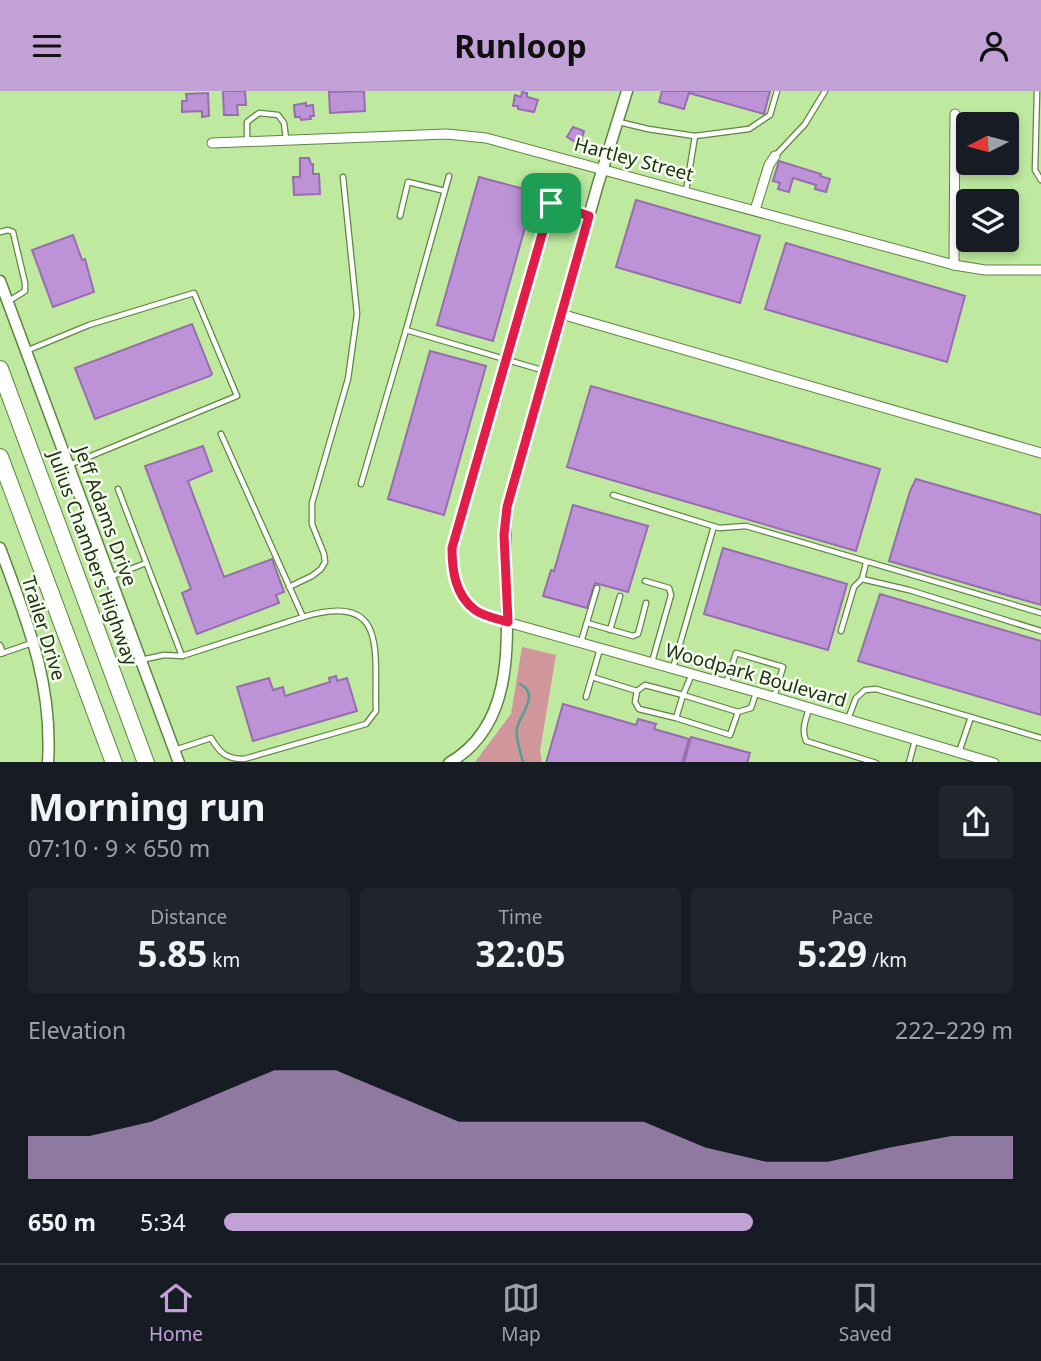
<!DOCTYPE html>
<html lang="en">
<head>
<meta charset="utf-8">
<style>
	body { margin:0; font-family:"Noto Sans",sans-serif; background:#20242c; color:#f1f3f6; height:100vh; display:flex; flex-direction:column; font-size:26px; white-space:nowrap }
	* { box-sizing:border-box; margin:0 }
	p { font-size:23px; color:#9ea1a6 }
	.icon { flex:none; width:38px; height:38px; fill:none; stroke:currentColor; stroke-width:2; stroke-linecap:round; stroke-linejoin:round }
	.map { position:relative; height:671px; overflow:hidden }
	.drawer { display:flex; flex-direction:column; background:#171b24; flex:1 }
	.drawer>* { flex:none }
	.needle { width:46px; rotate:264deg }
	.buttons { position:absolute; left:956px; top:21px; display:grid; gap:14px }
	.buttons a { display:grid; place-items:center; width:63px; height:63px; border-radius:7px; background:#171b24; box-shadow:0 4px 10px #0003; font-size:35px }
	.pin { position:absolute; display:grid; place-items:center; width:60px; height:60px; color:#fff; margin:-30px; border-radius:14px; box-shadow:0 4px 10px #0006 }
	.round { display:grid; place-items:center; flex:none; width:74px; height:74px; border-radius:7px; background:#20242c }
	.overview { display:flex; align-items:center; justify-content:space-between; height:119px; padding:0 28px }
	h1 { font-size:38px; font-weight:700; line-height:52px }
	.stats { display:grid; grid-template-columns:repeat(3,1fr); gap:10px; height:119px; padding:7px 28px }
	.stats div { display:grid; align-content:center; border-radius:7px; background:#20242c; text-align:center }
	.stats b { font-size:35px; font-weight:700 }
	.stats small { font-size:19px; font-weight:400 }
	.stats p { font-size:19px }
	.chart { height:196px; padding:14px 28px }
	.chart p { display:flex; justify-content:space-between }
	.chart svg { width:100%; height:126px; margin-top:7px; fill:#c2a1d6; opacity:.7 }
	ul { padding:0 28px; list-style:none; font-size:23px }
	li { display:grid; grid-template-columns:112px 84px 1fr; align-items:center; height:52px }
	li i { height:18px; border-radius:9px; background:#c2a1d6 }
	header { display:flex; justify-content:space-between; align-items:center; height:91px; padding:0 28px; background:#c2a1d6; color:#111; font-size:32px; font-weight:700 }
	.tabs { display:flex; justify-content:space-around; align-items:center; height:98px; border-top:2px solid #363941; background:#171b24; font-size:19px; color:#9ea1a6 }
	.tabs a { display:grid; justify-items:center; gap:4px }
	.tabs .active { color:#c2a1d6 }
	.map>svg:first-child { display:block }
	.green { fill:#d1969c }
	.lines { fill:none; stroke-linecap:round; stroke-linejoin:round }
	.stream { stroke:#4ca196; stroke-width:2.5 }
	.building { fill:#be92d6; stroke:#976daf; stroke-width:2 }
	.service-casing { stroke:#5f8641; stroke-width:7 }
	.minor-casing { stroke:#5f8641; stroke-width:11 }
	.tertiary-casing { stroke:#5f8641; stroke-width:13 }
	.motorway-casing { stroke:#5f8641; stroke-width:18 }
	.service { stroke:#fff; stroke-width:4.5 }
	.minor { stroke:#fff; stroke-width:9 }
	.tertiary { stroke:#fff; stroke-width:10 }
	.motorway { stroke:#fff; stroke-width:16 }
	.route-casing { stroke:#fff; stroke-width:14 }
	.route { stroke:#e11d48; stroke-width:9 }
	.labels { text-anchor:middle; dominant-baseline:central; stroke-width:5; stroke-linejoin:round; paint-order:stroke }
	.street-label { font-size:19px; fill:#203113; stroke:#f5feef }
</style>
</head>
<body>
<header><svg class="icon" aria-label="menu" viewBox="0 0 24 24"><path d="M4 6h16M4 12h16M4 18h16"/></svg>Runloop<svg class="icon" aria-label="person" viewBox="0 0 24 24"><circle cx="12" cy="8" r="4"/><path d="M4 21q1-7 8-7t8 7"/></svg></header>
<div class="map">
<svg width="1041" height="672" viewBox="0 0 1041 672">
	<rect width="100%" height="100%" fill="#bee99f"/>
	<!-- green -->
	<polygon class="green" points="522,556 556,564 540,660 542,671 475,671 511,623"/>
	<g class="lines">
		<!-- stream -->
		<path class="stream" d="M520 593C540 603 521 622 517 637 515 647 521 662 523 672"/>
	</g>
	<!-- building -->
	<g class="building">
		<polygon points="223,0 245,0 246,14 237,14 238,24 224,24"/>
		<polygon points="364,0 365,20 330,22 329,1"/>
		<polygon points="662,0 770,0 764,23 689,2 684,18 659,11"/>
		<polygon points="522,1 527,2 527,6 538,9 534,21 518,18 518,15 513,15 515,4 521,6"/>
		<polygon points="208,2 209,25 202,26 202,20 182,21 182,10 187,10 186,3"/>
		<polygon points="306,12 306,15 313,14 314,25 310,25 311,28 301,29 300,26 295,26 294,14"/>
		<polygon points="573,36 584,40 580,54 567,46"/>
		<polygon points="300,67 309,67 311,73 313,73 313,83 319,83 320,103 294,104 293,86 300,86"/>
		<polygon points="779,70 821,83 820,85 830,88 826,101 815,98 816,94 793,87 789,101 778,98 780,92 773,90"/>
		<polygon points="479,86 535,101 493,250 437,234"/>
		<polygon points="636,109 760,145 740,212 616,176"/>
		<polygon points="73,144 82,169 85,168 94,201 53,216 32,159"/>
		<polygon points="786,152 965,205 947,271 765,218"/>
		<polygon points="192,233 212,283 210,285 95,328 75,277"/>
		<polygon points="430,260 486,275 444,424 388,408"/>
		<polygon points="591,295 880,378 856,460 567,376"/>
		<polygon points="203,355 212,380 188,390 224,486 272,468 284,501 276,504 279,512 197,543 182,502 191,498 145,375"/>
		<polygon points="916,388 1041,424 1041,514 889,470 910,400"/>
		<polygon points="573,414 648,435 628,501 595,492 587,517 543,505 551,479 554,480"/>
		<polygon points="723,457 847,493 828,559 704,523"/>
		<polygon points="880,503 1041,550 1041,624 858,570"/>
		<polygon points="336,585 337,590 347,587 357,620 253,650 237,596 269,587 273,599 283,596 285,605 330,591 329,587"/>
		<polygon points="563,613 636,634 638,628 656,633 654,638 689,648 682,672 546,672"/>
		<polygon points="691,646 750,662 747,672 684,672"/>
	</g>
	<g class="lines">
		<defs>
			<g id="service">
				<polyline points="1037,0 1035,79 1041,89"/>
				<polyline points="619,31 648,38 695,45 686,100"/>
				<polyline points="695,45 749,38 770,24 777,0"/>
				<polyline points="247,51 247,31 259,22 278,24 284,32 286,48"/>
				<polyline points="775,65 805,33 825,0"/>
				<polyline points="449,85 406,239 545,280"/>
				<polyline points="400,125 408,91 445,100"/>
				<polyline points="0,141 8,139 13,141 25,192 25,200 9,210"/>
				<polyline points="26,260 89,234 194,202 237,305 69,374"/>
				<polyline points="361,393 406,239"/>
				<polyline points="118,398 182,565"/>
				<polyline points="613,404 719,437 746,435 1041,522"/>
				<polyline points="110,486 146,472"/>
				<polyline points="862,488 909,499 1041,540"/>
				<polyline points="645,490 669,497 671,504 652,571"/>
				<polyline points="289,496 312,485 321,478 325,471 324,463 312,433 312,412 348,288 357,223 343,86"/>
				<path d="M507 531C497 527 482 525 475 519 455 503 452 479 452 457L551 112 589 125"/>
				<polyline points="587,532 633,545 638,543 646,512"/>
				<polyline points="610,539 620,505"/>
				<polyline points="841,540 854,496 862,488 866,472"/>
				<polyline points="581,551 597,497"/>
				<polyline points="0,554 3,562"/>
				<polyline points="0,563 32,552"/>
				<polyline points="141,569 164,564 182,565 303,526 221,343"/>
				<polyline points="673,577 714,435"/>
				<polyline points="692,583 683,604 738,621 751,617 756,602"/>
				<polyline points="592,586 637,600"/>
				<polyline points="726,593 736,562 783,576 774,606"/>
				<polyline points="586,606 600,558"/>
				<path d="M809 617C806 629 801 638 806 650L876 672"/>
				<polyline points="676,627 639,618 635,611 637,600 645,594 683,604 676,627 730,644 738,621"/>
				<polyline points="848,628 856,607 865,599 876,598 1041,647"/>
				<path d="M175 659 211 647C220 662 226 668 244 668L366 633 376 620C374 560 389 500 303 526"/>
				<polyline points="959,661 971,626"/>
				<polyline points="909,672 915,649"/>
			</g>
			<g id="minor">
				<polyline points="212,52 447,43 486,47 954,174 985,179 1041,179"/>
				<polyline points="755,119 769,74 775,65"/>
				<polyline points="954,174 955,23"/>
				<polyline points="561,223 1041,362"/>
				<polyline points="507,531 756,601 994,672"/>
			</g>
			<g id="tertiary">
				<polyline points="0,190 179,672"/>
				<path d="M0 457C27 530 53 592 48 672"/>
				<path d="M449 672C536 622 496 496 507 416L598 93 627 0"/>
			</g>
			<g id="motorway">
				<polyline points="0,278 146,672"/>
				<polyline points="0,366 114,672"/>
			</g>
		</defs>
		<!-- service casing -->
		<use href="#service" class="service-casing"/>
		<!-- minor casing -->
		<use href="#minor" class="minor-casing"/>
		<!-- tertiary casing -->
		<use href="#tertiary" class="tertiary-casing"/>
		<!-- motorway casing -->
		<use href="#motorway" class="motorway-casing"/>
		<!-- service -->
		<use href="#service" class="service"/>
		<!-- minor -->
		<use href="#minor" class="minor"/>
		<!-- tertiary -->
		<use href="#tertiary" class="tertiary"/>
		<!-- motorway -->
		<use href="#motorway" class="motorway"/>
	</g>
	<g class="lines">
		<defs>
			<path id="route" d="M551 112 589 125 507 416 504 444 508 531C498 528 483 525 475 519 455 504 452 479 452 457Z"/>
		</defs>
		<!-- route casing -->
		<use href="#route" class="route-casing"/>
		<!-- route -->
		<use href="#route" class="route"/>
	</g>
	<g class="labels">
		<!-- street labels -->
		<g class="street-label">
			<text transform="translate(634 68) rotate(15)">Hartley Street</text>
			<text transform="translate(106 425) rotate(70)">Jeff Adams Drive</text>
			<text transform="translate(93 467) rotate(70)">Julius Chambers Highway</text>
			<text transform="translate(44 537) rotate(73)">Trailer Drive</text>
			<text transform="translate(756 584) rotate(16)">Woodpark Boulevard</text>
		</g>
	</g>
</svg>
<div class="buttons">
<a><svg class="needle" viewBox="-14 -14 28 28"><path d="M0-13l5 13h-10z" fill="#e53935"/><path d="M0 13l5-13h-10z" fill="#9ea1a6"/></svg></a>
<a><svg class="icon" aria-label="layers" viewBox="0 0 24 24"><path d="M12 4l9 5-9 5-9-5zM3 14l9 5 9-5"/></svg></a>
</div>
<div class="pin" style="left:551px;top:112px;background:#1e9e55"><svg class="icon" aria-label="arrive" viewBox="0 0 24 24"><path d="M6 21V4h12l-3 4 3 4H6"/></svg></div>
</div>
<section class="drawer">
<div class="overview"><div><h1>Morning run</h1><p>07:10 · 9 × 650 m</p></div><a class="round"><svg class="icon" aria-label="share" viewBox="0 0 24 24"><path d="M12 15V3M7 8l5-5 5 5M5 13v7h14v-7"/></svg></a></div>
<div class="stats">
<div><p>Distance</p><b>5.85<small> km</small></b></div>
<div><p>Time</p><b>32:05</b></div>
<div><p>Pace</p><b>5:29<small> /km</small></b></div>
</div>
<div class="chart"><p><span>Elevation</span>222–229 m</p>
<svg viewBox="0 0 160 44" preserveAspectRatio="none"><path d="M0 44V29L10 29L20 24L30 15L40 6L50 6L60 15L70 24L80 24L90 24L100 24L110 33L120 38L130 38L140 33L150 29L160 29V44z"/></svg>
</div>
<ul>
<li><b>650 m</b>5:34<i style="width:67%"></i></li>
</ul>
</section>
<nav class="tabs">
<a class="active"><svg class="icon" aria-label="home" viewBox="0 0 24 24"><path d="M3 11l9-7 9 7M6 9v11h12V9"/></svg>Home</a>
<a><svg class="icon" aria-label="map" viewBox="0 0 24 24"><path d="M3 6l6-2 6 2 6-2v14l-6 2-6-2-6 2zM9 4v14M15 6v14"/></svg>Map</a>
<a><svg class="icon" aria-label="saved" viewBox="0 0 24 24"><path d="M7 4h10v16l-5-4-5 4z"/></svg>Saved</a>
</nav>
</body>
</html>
